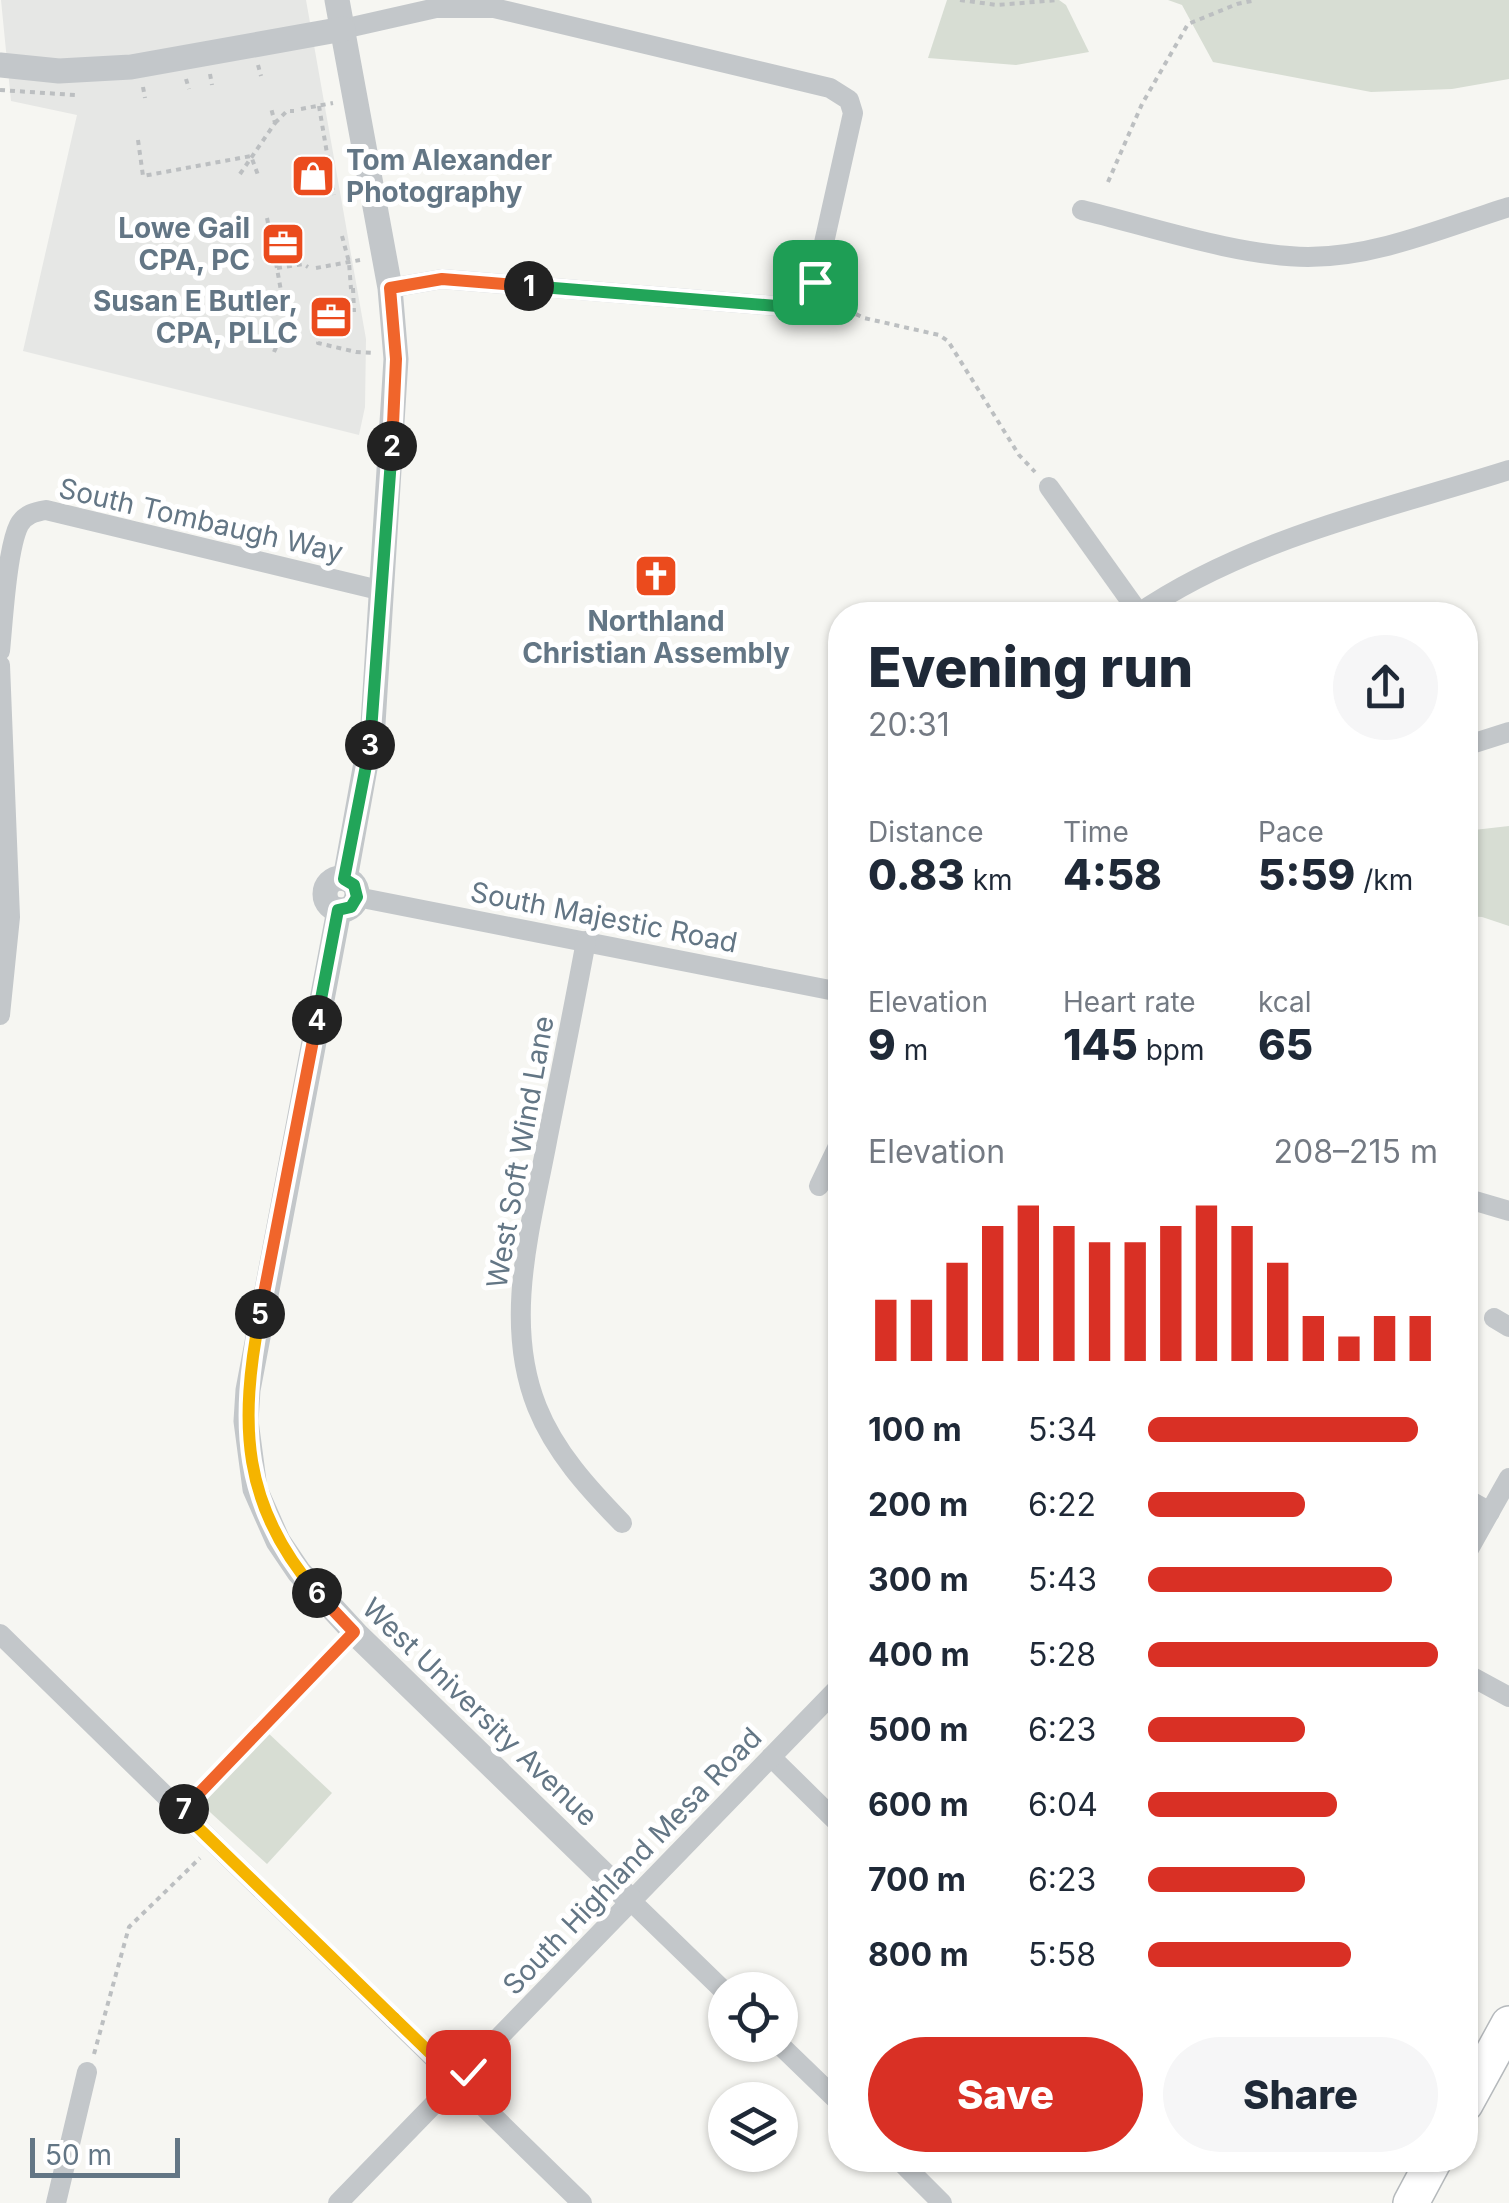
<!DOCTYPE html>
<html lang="en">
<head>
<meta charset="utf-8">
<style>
	body { margin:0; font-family:Inter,sans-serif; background:#f6f6f7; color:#1f2937; height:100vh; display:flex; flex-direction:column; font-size:38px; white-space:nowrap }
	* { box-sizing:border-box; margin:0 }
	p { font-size:32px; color:#747a83 }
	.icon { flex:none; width:55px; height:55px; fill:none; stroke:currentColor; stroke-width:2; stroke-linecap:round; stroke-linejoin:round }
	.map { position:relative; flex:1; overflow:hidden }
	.side { position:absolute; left:828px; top:602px; width:650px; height:1570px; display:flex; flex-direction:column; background:#fff; border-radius:40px; box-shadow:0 2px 8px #0004 }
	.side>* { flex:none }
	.buttons { position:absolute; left:708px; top:1972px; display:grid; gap:20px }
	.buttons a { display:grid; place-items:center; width:90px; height:90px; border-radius:50%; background:#fff; box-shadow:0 2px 8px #0004; font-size:50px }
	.scale { position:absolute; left:30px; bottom:25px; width:150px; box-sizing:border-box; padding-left:10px; border:5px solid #637685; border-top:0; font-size:28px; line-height:35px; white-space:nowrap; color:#637685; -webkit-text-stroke:8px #fff; paint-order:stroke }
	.pin { position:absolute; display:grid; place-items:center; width:85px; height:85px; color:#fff; margin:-42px; border-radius:20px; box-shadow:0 5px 15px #0006 }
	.km { position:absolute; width:50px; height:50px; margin:-25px; border-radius:50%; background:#222; color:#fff; font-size:28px; line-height:50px; text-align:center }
	.round { display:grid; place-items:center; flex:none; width:105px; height:105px; border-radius:52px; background:#f6f6f7 }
	.summary { display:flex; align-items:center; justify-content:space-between; height:170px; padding:0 40px }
	h1 { font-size:55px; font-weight:800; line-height:75px }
	.stats { display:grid; grid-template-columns:repeat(3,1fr); gap:15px; height:170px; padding:10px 40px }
	.stats div { display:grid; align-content:center }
	.stats b { font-size:42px; font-weight:800 }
	.stats small { font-size:28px; font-weight:400 }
	.stats p { font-size:28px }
	.chart { height:280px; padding:20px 40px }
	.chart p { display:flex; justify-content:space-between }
	.chart svg { width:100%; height:180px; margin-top:10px; stroke:#d93025; stroke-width:6 }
	.action { display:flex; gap:20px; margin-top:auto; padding:20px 40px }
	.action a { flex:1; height:115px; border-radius:60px; background:#d93025; color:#fff; font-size:40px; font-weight:800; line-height:115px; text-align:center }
	.action a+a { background:#f6f6f7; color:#1f2937 }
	ul { padding:0 40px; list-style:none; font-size:32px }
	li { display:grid; grid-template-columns:160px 120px 1fr; align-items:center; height:75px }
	li i { height:25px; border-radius:12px; background:#d93025 }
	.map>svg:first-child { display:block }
	.built { fill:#e6e7e5 }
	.green { fill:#d7ddd3 }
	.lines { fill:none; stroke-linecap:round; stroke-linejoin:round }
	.motorway-casing { stroke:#b5b9bc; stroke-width:38 }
	.path { stroke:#bcbfc1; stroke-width:4; stroke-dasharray:5 5; stroke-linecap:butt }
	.service { stroke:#c3c7ca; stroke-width:10 }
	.minor { stroke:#c3c7ca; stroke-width:20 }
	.tertiary { stroke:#c3c7ca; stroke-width:25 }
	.motorway { stroke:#fff; stroke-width:35 }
	.split-1-casing { stroke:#fff; stroke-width:20 }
	.split-2-casing { stroke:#fff; stroke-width:20 }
	.split-3-casing { stroke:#fff; stroke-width:20 }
	.split-4-casing { stroke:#fff; stroke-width:20 }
	.split-5-casing { stroke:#fff; stroke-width:20 }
	.split-6-casing { stroke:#fff; stroke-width:20 }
	.split-7-casing { stroke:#fff; stroke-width:20 }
	.split-8-casing { stroke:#fff; stroke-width:20 }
	.split-9-casing { stroke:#fff; stroke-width:20 }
	.split-1 { stroke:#22a559; stroke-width:12 }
	.split-2 { stroke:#f0652b; stroke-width:12 }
	.split-3 { stroke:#22a559; stroke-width:12 }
	.split-4 { stroke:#22a559; stroke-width:12 }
	.split-5 { stroke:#f0652b; stroke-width:12 }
	.split-6 { stroke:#f5b400; stroke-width:12 }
	.split-7 { stroke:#f0652b; stroke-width:12 }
	.split-8 { stroke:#f5b400; stroke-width:12 }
	.split-9 { stroke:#f5b400; stroke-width:12 }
	.labels { text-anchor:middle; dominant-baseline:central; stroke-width:10; stroke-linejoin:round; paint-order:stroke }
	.poi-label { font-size:28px; font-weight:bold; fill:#637685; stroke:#fff; text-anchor:end }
	.street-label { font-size:28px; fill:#637685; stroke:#fff }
</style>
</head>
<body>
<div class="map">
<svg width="1509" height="2203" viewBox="0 0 1509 2203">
	<rect width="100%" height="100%" fill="#f6f6f2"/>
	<!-- built -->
	<polygon class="built" points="1,0 306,0 366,339 365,407 359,435 23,351 77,115 11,101"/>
	<!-- green -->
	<g class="green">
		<polygon points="947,0 1059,0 1066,5 1089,52 1016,65 928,58"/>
		<polygon points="1168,0 1509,0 1509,79 1452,89 1371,92 1213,62 1182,5"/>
		<polygon points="1509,826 1509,926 1482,917 1465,916 1465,831"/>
		<polygon points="266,1731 332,1793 267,1864 200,1803"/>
	</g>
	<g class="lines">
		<defs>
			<g id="motorway">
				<polyline points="1465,2104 1509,2024"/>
				<polyline points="1411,2203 1434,2160"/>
			</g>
		</defs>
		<!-- motorway casing -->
		<use href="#motorway" class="motorway-casing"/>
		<!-- path -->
		<g class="path">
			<polyline points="960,0 997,5 1058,0"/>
			<polyline points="258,65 261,76"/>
			<polyline points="210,74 212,85"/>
			<polyline points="186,79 189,89"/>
			<polyline points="143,87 145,98"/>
			<polyline points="0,90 75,95"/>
			<polyline points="319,106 334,195"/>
			<polyline points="301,109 333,103"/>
			<polyline points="275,123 287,111 294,111"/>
			<polyline points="138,140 143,176 251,156 258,175"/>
			<polyline points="240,174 275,123 271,108"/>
			<polyline points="1108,182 1142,104 1188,24 1237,4 1256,0"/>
			<polyline points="267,218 272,243"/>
			<polyline points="342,236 349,262 351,289"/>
			<polyline points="276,263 281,291"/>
			<polyline points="277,268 303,264 308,267"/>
			<polyline points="316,268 360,260"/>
			<polyline points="353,288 354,312"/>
			<polyline points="829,301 864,318 939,335 948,341 1019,455 1035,472"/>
			<polyline points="284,308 285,314"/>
			<polyline points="320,332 318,343 356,352 374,353"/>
			<polyline points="274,352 284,329"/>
			<polyline points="94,2054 129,1927 200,1858"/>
		</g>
		<!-- service -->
		<polyline class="service" points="182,1811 354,1632"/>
		<!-- minor -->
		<g class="minor">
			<path d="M343 29 436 8H494L830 88 849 100 853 113 815 283C809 297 804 303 789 307L442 279 390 288"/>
			<path d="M1082 210C1152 227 1237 256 1308 257 1377 257 1445 227 1509 207"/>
			<polyline points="1049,487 1139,613"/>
			<path d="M1136 615C1246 539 1383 510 1509 470"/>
			<path d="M0 651C3 621 7 549 19 525 25 514 35 512 46 510L383 591"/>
			<polyline points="0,665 10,917 0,1015"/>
			<polyline points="1465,746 1509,732"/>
			<polyline points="357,897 840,992"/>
			<path d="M586 941C574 1006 561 1071 548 1136 532 1223 502 1320 537 1407 555 1452 588 1488 622 1523"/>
			<polyline points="819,1186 840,1142"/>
			<polyline points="1465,1198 1509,1211"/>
			<polyline points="1494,1318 1509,1327"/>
			<polyline points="1465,1498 1490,1512"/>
			<polyline points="1465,1556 1509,1478"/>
			<polyline points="0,1634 582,2203"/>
			<polyline points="1465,1673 1509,1697"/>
			<polyline points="771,1757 840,1825"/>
			<polyline points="631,1901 725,1992"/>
			<polyline points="780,2045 840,2103"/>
			<polyline points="899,2160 942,2203"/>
			<polyline points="56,2203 87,2072"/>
			<polyline points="338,2203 840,1686"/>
		</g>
		<!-- tertiary -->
		<g class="tertiary">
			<polyline points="337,0 390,288 396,359 373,724 345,879"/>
			<polyline points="0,65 59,71 131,67 343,29"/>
			<circle cx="341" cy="894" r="16"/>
			<polyline points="339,910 248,1390 246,1421 255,1489 278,1541 299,1572 357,1635 631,1901"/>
		</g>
		<!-- motorway -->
		<use href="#motorway" class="motorway"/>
	</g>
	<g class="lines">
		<defs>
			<path id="split-1" d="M529 286 789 307C804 303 810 297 815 282"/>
			<polyline id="split-2" points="392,446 396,359 390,288 442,279 529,286"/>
			<polyline id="split-3" points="370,745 392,446"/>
			<polyline id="split-4" points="317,1020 338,910 351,907 357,897 354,885 344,879 370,745"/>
			<polyline id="split-5" points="260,1314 317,1020"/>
			<path id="split-6" d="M260 1314C239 1424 241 1505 317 1593"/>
			<polyline id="split-7" points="184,1809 354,1632 317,1593"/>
			<polyline id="split-8" points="184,1809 182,1812 394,2018"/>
			<polyline id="split-9" points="394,2018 459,2081 468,2072"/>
		</defs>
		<!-- split-1 casing -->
		<use href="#split-1" class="split-1-casing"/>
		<!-- split-2 casing -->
		<use href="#split-2" class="split-2-casing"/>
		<!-- split-3 casing -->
		<use href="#split-3" class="split-3-casing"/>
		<!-- split-4 casing -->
		<use href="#split-4" class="split-4-casing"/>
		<!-- split-5 casing -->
		<use href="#split-5" class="split-5-casing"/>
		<!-- split-6 casing -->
		<use href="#split-6" class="split-6-casing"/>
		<!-- split-7 casing -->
		<use href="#split-7" class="split-7-casing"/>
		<!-- split-8 casing -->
		<use href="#split-8" class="split-8-casing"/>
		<!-- split-9 casing -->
		<use href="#split-9" class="split-9-casing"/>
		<!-- split-1 -->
		<use href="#split-1" class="split-1"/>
		<!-- split-2 -->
		<use href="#split-2" class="split-2"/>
		<!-- split-3 -->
		<use href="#split-3" class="split-3"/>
		<!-- split-4 -->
		<use href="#split-4" class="split-4"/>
		<!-- split-5 -->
		<use href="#split-5" class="split-5"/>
		<!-- split-6 -->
		<use href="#split-6" class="split-6"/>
		<!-- split-7 -->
		<use href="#split-7" class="split-7"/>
		<!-- split-8 -->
		<use href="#split-8" class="split-8"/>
		<!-- split-9 -->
		<use href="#split-9" class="split-9"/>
	</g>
	<!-- icons -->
	<defs>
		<symbol id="shop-square" viewBox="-11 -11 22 22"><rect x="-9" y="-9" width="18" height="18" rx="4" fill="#eb4b1d" stroke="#fff"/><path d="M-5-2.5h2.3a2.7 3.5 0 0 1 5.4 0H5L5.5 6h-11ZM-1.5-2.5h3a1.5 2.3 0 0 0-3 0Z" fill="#fff"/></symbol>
		<symbol id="office-square" viewBox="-11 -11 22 22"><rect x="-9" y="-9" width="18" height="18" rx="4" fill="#eb4b1d" stroke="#fff"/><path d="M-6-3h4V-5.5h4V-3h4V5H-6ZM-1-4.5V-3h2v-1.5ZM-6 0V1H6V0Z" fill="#fff"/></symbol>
		<symbol id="church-square" viewBox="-11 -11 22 22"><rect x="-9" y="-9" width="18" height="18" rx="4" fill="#eb4b1d" stroke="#fff"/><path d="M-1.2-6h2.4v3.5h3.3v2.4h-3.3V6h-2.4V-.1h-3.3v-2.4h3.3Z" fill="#fff"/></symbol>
	</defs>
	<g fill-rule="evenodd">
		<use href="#shop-square" x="288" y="151" width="50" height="50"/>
		<use href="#office-square" x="258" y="219" width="50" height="50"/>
		<use href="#office-square" x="306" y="292" width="50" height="50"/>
		<use href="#church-square" x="631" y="551" width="50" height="50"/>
	</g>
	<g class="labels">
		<!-- poi labels -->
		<g class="poi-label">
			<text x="346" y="160" text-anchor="start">Tom Alexander<tspan x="346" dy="32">Photography</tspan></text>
			<text x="250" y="228">Lowe Gail<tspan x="250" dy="32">CPA, PC</tspan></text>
			<text x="298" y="301">Susan E Butler,<tspan x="298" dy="32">CPA, PLLC</tspan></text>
			<text x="656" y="621" text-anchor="middle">Northland<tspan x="656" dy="32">Christian Assembly</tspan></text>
		</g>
		<!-- street labels -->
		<g class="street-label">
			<text transform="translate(201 520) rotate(13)">South Tombaugh Way</text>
			<text transform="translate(604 917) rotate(11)">South Majestic Road</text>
			<text transform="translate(520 1152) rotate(-80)">West Soft Wind Lane</text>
			<text transform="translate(480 1712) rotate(44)">West University Avenue</text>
			<text transform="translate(632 1861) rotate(-46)">South Highland Mesa Road</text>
		</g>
	</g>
</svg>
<div class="buttons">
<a><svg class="icon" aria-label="locate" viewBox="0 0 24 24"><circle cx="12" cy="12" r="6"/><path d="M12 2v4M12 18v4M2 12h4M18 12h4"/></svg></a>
<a><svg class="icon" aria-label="layers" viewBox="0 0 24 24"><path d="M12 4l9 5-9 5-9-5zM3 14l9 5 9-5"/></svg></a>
</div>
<div class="scale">50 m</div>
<div class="pin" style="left:815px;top:282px;background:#1e9e55"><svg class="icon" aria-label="arrive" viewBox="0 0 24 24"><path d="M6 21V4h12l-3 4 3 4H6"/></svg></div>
<div class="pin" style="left:468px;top:2072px;background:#d93025"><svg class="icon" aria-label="check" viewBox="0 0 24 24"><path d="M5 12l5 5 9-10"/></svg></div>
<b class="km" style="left:529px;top:286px">1</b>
<b class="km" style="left:392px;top:446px">2</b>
<b class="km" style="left:370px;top:745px">3</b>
<b class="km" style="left:317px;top:1020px">4</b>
<b class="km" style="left:260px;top:1314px">5</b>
<b class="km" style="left:317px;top:1593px">6</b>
<b class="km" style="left:184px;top:1809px">7</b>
<section class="side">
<div class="summary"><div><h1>Evening run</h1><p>20:31</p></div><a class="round"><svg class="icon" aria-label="share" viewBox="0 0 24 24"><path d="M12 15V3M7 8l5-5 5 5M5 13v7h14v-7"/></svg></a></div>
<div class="stats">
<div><p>Distance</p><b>0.83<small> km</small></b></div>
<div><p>Time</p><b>4:58</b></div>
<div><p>Pace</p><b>5:59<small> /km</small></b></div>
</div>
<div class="stats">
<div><p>Elevation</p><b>9<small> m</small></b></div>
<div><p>Heart rate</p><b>145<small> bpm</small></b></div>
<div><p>kcal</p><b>65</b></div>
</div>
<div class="chart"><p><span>Elevation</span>208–215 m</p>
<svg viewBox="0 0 160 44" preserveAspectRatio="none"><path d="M5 44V29M15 44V29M25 44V20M35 44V11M45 44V6M55 44V11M65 44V15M75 44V15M85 44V11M95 44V6M105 44V11M115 44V20M125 44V33M135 44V38M145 44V33M155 44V33"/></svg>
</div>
<ul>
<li><b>100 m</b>5:34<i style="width:93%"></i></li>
<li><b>200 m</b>6:22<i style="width:54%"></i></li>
<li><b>300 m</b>5:43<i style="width:84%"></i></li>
<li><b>400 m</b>5:28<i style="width:100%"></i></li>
<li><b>500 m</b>6:23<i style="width:54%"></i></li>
<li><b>600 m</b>6:04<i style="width:65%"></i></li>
<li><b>700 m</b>6:23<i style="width:54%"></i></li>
<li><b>800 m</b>5:58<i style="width:70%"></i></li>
</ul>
<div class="action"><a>Save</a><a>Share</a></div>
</section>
</div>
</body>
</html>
